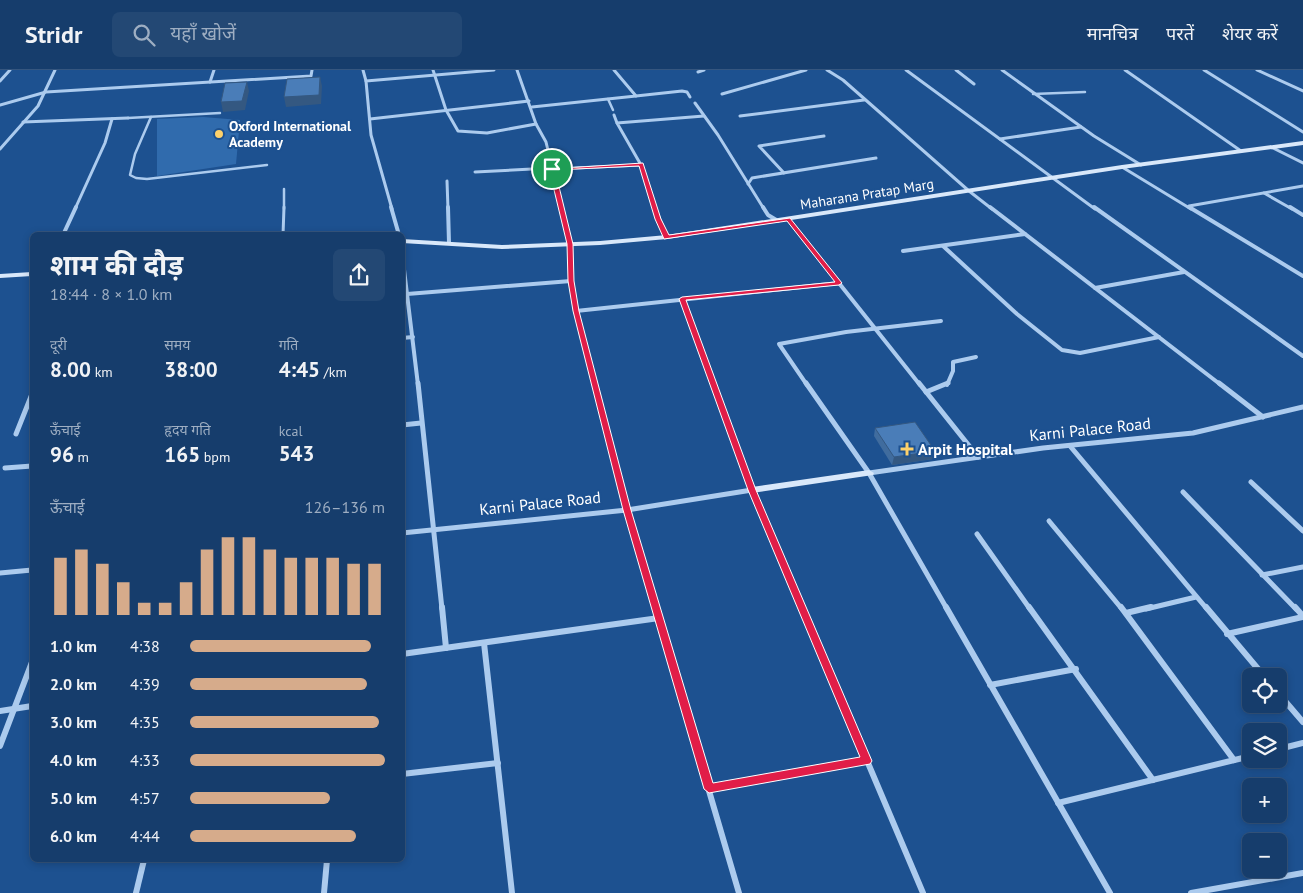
<!DOCTYPE html>
<html lang="hi">
<head>
<meta charset="utf-8">
<style>
	body { margin:0; font-family:"PT Sans","Noto Sans Devanagari",sans-serif; background:#234874; color:#f1f3f6; height:100vh; display:flex; flex-direction:column; font-size:19px; white-space:nowrap }
	* { box-sizing:border-box; margin:0 }
	p { font-size:16px; color:#9eaec2 }
	.icon { flex:none; width:28px; height:28px; fill:none; stroke:currentColor; stroke-width:2; stroke-linecap:round; stroke-linejoin:round }
	.map { position:relative; flex:1; overflow:hidden }
	.side { position:absolute; left:30px; top:162px; width:375px; height:630px; display:flex; flex-direction:column; background:#163d6c; border-radius:8px; box-shadow:0 2px 8px #0003,0 0 0 1px #35567f }
	.side>* { flex:none }
	.buttons { position:absolute; left:1242px; top:598px; display:grid; gap:10px }
	.buttons a { display:grid; place-items:center; width:45px; height:45px; border-radius:8px; background:#163d6c; box-shadow:0 2px 8px #0003,0 0 0 1px #35567f; font-size:25px }
	.pin { position:absolute; display:grid; place-items:center; width:42px; height:42px; color:#fff; margin:-21px; border:2px solid #fff; border-radius:50%; box-shadow:0 1px 5px #0007 }
	.round { display:grid; place-items:center; flex:none; width:52px; height:52px; border-radius:8px; background:#234874 }
	.headline { display:flex; align-items:center; justify-content:space-between; height:85px; padding:0 20px }
	h1 { font-size:28px; font-weight:700; line-height:38px }
	.figures { display:grid; grid-template-columns:repeat(3,1fr); gap:8px; height:85px; padding:5px 20px }
	.figures div { display:grid; align-content:center }
	.figures b { font-size:21px; font-weight:700 }
	.figures small { font-size:14px; font-weight:400 }
	.figures p { font-size:14px }
	.chart { height:140px; padding:10px 20px }
	.chart p { display:flex; justify-content:space-between }
	.chart svg { width:100%; height:90px; margin-top:5px; stroke:#d6ab8b; stroke-width:6 }
	ul { padding:0 20px; list-style:none; font-size:16px }
	li { display:grid; grid-template-columns:80px 60px 1fr; align-items:center; height:38px }
	li i { height:12px; border-radius:6px; background:#d6ab8b }
	header { display:flex; align-items:center; gap:30px; box-sizing:border-box; height:70px; padding:0 25px; background:#163d6c; border-bottom:1px solid #35567f }
	header strong { font-size:24px }
	nav { display:flex; gap:28px; margin-inline-start:auto; font-size:18px }
	.search { width:350px; height:45px; background:#234874; display:flex; align-items:center; gap:12px; box-sizing:border-box; padding:0 18px; border-radius:8px; color:#9eaec2; font-size:19px }
	.map>svg:first-child { display:block }
	.green { fill:#306bad }
	.lines { fill:none; stroke-linecap:round; stroke-linejoin:round }
	.lane-far1 { stroke:#accbee; stroke-width:2.5 }
	.lane { stroke:#accbee; stroke-width:3 }
	.street-far3 { stroke:#accbee; stroke-width:3 }
	.street-far2 { stroke:#accbee; stroke-width:4 }
	.street-far1 { stroke:#accbee; stroke-width:5 }
	.street { stroke:#accbee; stroke-width:6 }
	.secondary { fill:#d9e8fa; fill-rule:evenodd }
	.wall { fill:#406c9e }
	.shaded-wall { fill:#345881 }
	.building { fill:#4a7db8; stroke:#345881 }
	.route { fill:#e11d48; stroke:#fff; fill-rule:evenodd }
	.poi-dot { fill:#fdd16b; stroke:#1d5190; stroke-width:2 }
	.labels { text-anchor:middle; dominant-baseline:central; stroke-width:4; stroke-linejoin:round; paint-order:stroke }
	.far-poi-label { font-size:14px; font-weight:bold; fill:#fff; stroke:#1d5190; text-anchor:start }
	.far-street-label { font-size:14px; fill:#fff; stroke:#1d5190 }
	.street-label { font-size:16px; fill:#fff; stroke:#1d5190 }
	.poi-label { font-size:16px; font-weight:bold; fill:#fff; stroke:#1d5190; text-anchor:start }
</style>
</head>
<body>
<header>
<strong>Stridr</strong>
<div class="search"><svg class="icon" aria-label="search" viewBox="0 0 24 24"><circle cx="10" cy="10" r="6"/><path d="M15 15l6 6"/></svg>यहाँ खोजें</div>
<nav><a>मानचित्र</a><a>परतें</a><a>शेयर करें</a></nav>
</header>
<div class="map">
<svg width="1303" height="823" viewBox="0 0 1303 823">
	<rect width="100%" height="100%" fill="#1d5190"/>
	<!-- green -->
	<polygon class="green" points="203,47 240,50 236,94 157,106 157,49"/>
	<g class="lines">
		<!-- lane-far1 -->
		<g class="lane-far1">
			<polyline points="1033,24 1085,22"/>
			<polyline points="608,29 613,40"/>
			<polyline points="151,47 135,84 130,105 136,108 147,109 267,95"/>
			<polyline points="128,48 220,43"/>
			<polyline points="284,139 284,119"/>
		</g>
		<!-- lane -->
		<polyline class="lane" points="283,165 284,137"/>
		<!-- street-far3 -->
		<g class="street-far3">
			<polyline points="363,0 366,11"/>
			<polyline points="433,0 446,40 458,61 487,63 536,54"/>
			<polyline points="517,0 536,54 546,72 562,139"/>
			<polyline points="827,0 843,10 969,121 992,139"/>
			<polyline points="906,0 1095,139"/>
			<polyline points="956,0 974,14"/>
			<polyline points="1002,0 1094,66 1141,95"/>
			<polyline points="1125,0 1241,81"/>
			<polyline points="1204,0 1303,62"/>
			<polyline points="1257,0 1303,21"/>
			<polyline points="698,2 704,0"/>
			<polyline points="0,11 10,0"/>
			<polyline points="210,12 214,0"/>
			<polyline points="722,24 806,0"/>
			<polyline points="636,26 682,21 687,22 690,27"/>
			<polyline points="695,33 718,65 764,139"/>
			<polyline points="0,35 46,22 311,6 312,0"/>
			<polyline points="532,37 636,26 614,0"/>
			<polyline points="614,45 617,53"/>
			<polyline points="740,46 864,30"/>
			<polyline points="370,49 529,31"/>
			<polyline points="23,52 128,48"/>
			<polyline points="1000,69 1081,57"/>
			<polyline points="1271,77 1303,93"/>
			<polyline points="0,79 38,36 55,0"/>
			<polyline points="1122,97 1191,139"/>
			<polyline points="552,99 641,95"/>
			<polyline points="475,102 551,98"/>
			<polyline points="784,103 759,76 824,66"/>
			<polyline points="447,111 448,139"/>
			<polyline points="748,114 752,108 876,88"/>
			<polyline points="1264,123 1292,139"/>
			<polyline points="1189,136 1303,116"/>
			<polyline points="75,139 105,73 112,49"/>
			<polyline points="392,139 371,65 366,11 494,0"/>
			<polyline points="655,139 641,95 617,53 704,46"/>
		</g>
		<!-- street-far2 -->
		<g class="street-far2">
			<polyline points="391,137 399,165"/>
			<polyline points="448,137 449,173"/>
			<polyline points="561,137 570,174 571,211 576,241 595,315"/>
			<polyline points="654,137 667,167"/>
			<polyline points="763,137 768,145 778,151"/>
			<polyline points="990,137 1221,315"/>
			<polyline points="1094,137 1303,286"/>
			<polyline points="1189,137 1303,206"/>
			<polyline points="1290,137 1303,145"/>
			<polyline points="788,149 920,315"/>
			<polyline points="63,165 76,137"/>
			<polyline points="943,176 1017,244 1062,280 1080,283 1159,267"/>
			<polyline points="903,181 1025,164"/>
			<polyline points="402,183 418,315"/>
			<polyline points="1095,218 1184,202"/>
			<polyline points="407,224 571,211"/>
			<polyline points="682,229 713,315"/>
			<polyline points="576,241 839,213"/>
			<polyline points="402,268 413,267"/>
			<polyline points="807,315 779,274 846,262 941,251"/>
			<polyline points="947,315 953,301 953,292 976,287"/>
		</g>
		<!-- street-far1 -->
		<g class="street-far1">
			<polyline points="418,313 442,539"/>
			<polyline points="595,313 627,440 656,539"/>
			<polyline points="713,313 752,420 802,539"/>
			<polyline points="806,313 869,403 947,539"/>
			<polyline points="919,313 978,387"/>
			<polyline points="1219,313 1263,347"/>
			<polyline points="926,322 948,313"/>
			<polyline points="402,355 421,353"/>
			<polyline points="16,364 32,324"/>
			<polyline points="1070,376 1207,539"/>
			<polyline points="5,398 32,396"/>
			<polyline points="869,403 1043,378 1193,363 1303,337"/>
			<polyline points="1251,412 1303,461"/>
			<polyline points="1183,422 1296,539"/>
			<polyline points="1049,451 1122,539"/>
			<polyline points="402,463 627,440 752,420"/>
			<polyline points="977,464 1030,539"/>
			<polyline points="0,503 32,500"/>
			<polyline points="1262,505 1303,497"/>
			<polyline points="1146,539 1196,527"/>
		</g>
		<!-- street -->
		<g class="street">
			<polyline points="442,537 446,578"/>
			<polyline points="655,537 739,823"/>
			<polyline points="802,537 923,823"/>
			<polyline points="946,537 1110,823"/>
			<polyline points="1029,537 1153,710"/>
			<polyline points="1121,537 1234,690"/>
			<polyline points="1206,537 1264,606"/>
			<polyline points="1295,537 1303,546"/>
			<polyline points="1126,543 1151,537"/>
			<polyline points="1227,564 1303,547"/>
			<polyline points="484,573 512,823"/>
			<polyline points="402,584 659,548"/>
			<polyline points="990,615 1076,599"/>
			<polyline points="1279,624 1303,652"/>
			<polyline points="0,641 32,636"/>
			<polyline points="0,676 32,592"/>
			<polyline points="1279,679 1303,673"/>
			<polyline points="402,704 498,693"/>
			<polyline points="709,719 867,691"/>
			<polyline points="1058,733 1251,686"/>
			<polyline points="136,823 144,790"/>
			<polyline points="324,823 327,790"/>
			<polyline points="1191,823 1303,803"/>
		</g>
		<!-- secondary -->
		<g class="secondary">
			<polygon points="1303,71 1303,75 1122,99 667,169 600,175 502,179 402,173 402,169 502,175 600,171 667,165 1122,95"/>
			<polygon points="32,202 32,206 0,208 0,204"/>
			<polygon points="869,400 874,403 873,405 752,423 747,420 752,417"/>
		</g>
	</g>
	<!-- wall -->
	<polygon class="wall" points="875,358 935,381 933,389 892,395 874,366"/>
	<!-- shaded-wall -->
	<g class="shaded-wall">
		<polygon points="320,7 322,16 321,34 286,37 284,27"/>
		<polygon points="247,12 249,21 245,40 223,42 221,32"/>
		<polygon points="935,381 933,389 892,395 894,387"/>
	</g>
	<!-- building -->
	<g class="building">
		<polygon points="320,7 319,25 284,27 287,9"/>
		<polygon points="247,12 242,31 221,32 225,13"/>
		<polygon points="915,352 935,381 894,387 875,358"/>
	</g>
	<!-- route -->
	<path class="route" d="M643 93 661 149 669 165 790 148 842 213 839 215 686 230 756 420 872 691 870 694 709 723 704 719 623 440 573 241 568 211 567 174 549 99ZM639 96 655 149 664 169 787 151 835 212 682 227 679 229 748 420 860 687 713 713 631 440 579 241 574 211 573 174 555 100Z"/>
	<!-- markers -->
	<g class="poi-dot">
		<circle cx="219" cy="64" r="5"/>
		<path d="M904.5 371.5h5v5h5v5h-5v5h-5v-5h-5v-5h5z"/>
	</g>
	<g class="labels">
		<!-- far-poi labels -->
		<g class="far-poi-label">
			<text x="229" y="56">Oxford International<tspan x="229" dy="16">Academy</tspan></text>
		</g>
		<!-- far-street labels -->
		<g class="far-street-label">
			<text transform="translate(867 124) rotate(-9)">Maharana Pratap Marg</text>
		</g>
		<!-- street labels -->
		<g class="street-label">
			<text transform="translate(1090 359) rotate(-6)">Karni Palace Road</text>
			<text transform="translate(540 433) rotate(-6)">Karni Palace Road</text>
		</g>
		<!-- poi labels -->
		<g class="poi-label">
			<text x="918" y="379">Arpit Hospital</text>
		</g>
	</g>
</svg>
<div class="buttons">
<a><svg class="icon" aria-label="locate" viewBox="0 0 24 24"><circle cx="12" cy="12" r="6"/><path d="M12 2v4M12 18v4M2 12h4M18 12h4"/></svg></a>
<a><svg class="icon" aria-label="layers" viewBox="0 0 24 24"><path d="M12 4l9 5-9 5-9-5zM3 14l9 5 9-5"/></svg></a>
<a>+</a>
<a>−</a>
</div>
<div class="pin" style="left:552px;top:99px;background:#1e9e55"><svg class="icon" aria-label="arrive" viewBox="0 0 24 24"><path d="M6 21V4h12l-3 4 3 4H6"/></svg></div>
<section class="side">
<div class="headline"><div><h1>शाम की दौड़</h1><p>18:44 · 8 × 1.0 km</p></div><a class="round"><svg class="icon" aria-label="share" viewBox="0 0 24 24"><path d="M12 15V3M7 8l5-5 5 5M5 13v7h14v-7"/></svg></a></div>
<div class="figures">
<div><p>दूरी</p><b>8.00<small> km</small></b></div>
<div><p>समय</p><b>38:00</b></div>
<div><p>गति</p><b>4:45<small> /km</small></b></div>
</div>
<div class="figures">
<div><p>ऊँचाई</p><b>96<small> m</small></b></div>
<div><p>हृदय गति</p><b>165<small> bpm</small></b></div>
<div><p>kcal</p><b>543</b></div>
</div>
<div class="chart"><p><span>ऊँचाई</span>126–136 m</p>
<svg viewBox="0 0 160 44" preserveAspectRatio="none"><path d="M5 44V16M15 44V12M25 44V19M35 44V28M45 44V38M55 44V38M65 44V28M75 44V12M85 44V6M95 44V6M105 44V12M115 44V16M125 44V16M135 44V16M145 44V19M155 44V19"/></svg>
</div>
<ul>
<li><b>1.0 km</b>4:38<i style="width:93%"></i></li>
<li><b>2.0 km</b>4:39<i style="width:91%"></i></li>
<li><b>3.0 km</b>4:35<i style="width:97%"></i></li>
<li><b>4.0 km</b>4:33<i style="width:100%"></i></li>
<li><b>5.0 km</b>4:57<i style="width:72%"></i></li>
<li><b>6.0 km</b>4:44<i style="width:85%"></i></li>
</ul>
</section>
</div>
</body>
</html>
